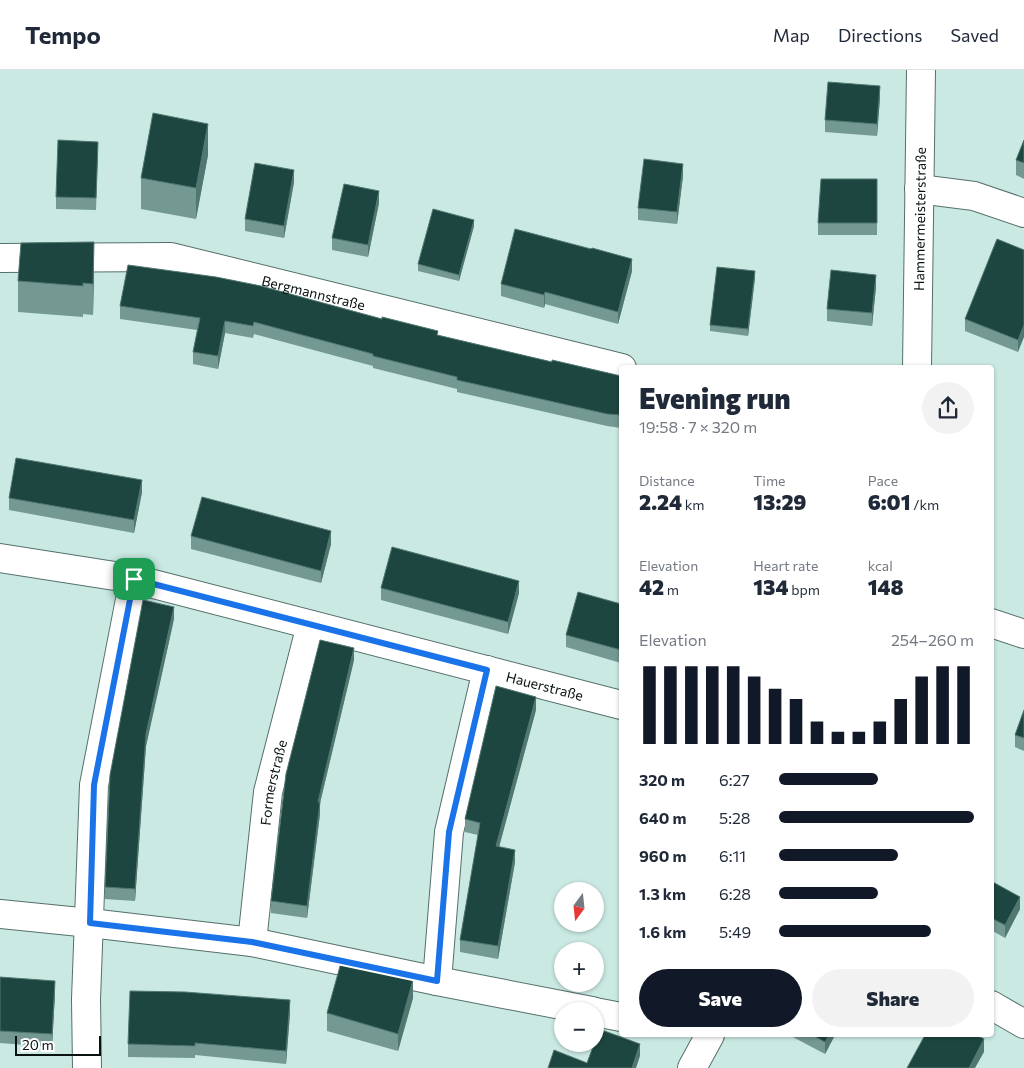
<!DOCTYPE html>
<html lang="en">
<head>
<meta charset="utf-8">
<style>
	body { margin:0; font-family:Commissioner,sans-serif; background:#f2f2f3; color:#1f2937; height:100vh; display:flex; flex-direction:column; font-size:19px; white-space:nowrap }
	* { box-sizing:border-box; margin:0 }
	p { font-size:16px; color:#747a83 }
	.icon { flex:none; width:28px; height:28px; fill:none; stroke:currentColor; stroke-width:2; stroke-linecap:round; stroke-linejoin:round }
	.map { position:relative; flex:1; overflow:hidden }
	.panel { position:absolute; left:619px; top:295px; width:375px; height:672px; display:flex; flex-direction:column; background:#fff; border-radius:5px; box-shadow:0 1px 4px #0004 }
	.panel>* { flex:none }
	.needle { width:32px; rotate:195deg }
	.fabs { position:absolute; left:554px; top:812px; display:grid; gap:10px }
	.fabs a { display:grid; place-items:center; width:50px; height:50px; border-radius:50%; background:#fff; box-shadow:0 1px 4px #0004; font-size:25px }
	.scale { position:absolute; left:15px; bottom:12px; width:86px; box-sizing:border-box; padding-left:5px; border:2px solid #081311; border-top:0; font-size:14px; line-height:18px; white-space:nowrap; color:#081311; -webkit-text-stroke:4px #fff; paint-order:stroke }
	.pin { position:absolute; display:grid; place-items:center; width:42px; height:42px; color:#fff; margin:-21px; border-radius:10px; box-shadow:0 2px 8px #0006 }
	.round { display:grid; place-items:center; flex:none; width:52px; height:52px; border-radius:26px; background:#f2f2f3 }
	.summary { display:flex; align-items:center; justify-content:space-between; height:85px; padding:0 20px }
	h1 { font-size:28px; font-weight:800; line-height:38px }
	.metrics { display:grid; grid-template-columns:repeat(3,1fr); gap:8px; height:85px; padding:5px 20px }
	.metrics div { display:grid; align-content:center }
	.metrics b { font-size:21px; font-weight:800 }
	.metrics small { font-size:14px; font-weight:400 }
	.metrics p { font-size:14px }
	.chart { height:140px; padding:10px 20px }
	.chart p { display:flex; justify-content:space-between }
	.chart svg { width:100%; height:90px; margin-top:5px; stroke:#111827; stroke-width:6 }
	.action { display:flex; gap:10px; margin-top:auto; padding:10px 20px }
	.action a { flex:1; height:58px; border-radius:30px; background:#111827; color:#fff; font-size:20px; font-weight:800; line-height:58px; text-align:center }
	.action a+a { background:#f2f2f3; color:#1f2937 }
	ul { padding:0 20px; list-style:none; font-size:16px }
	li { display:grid; grid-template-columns:80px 60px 1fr; align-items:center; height:38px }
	li i { height:12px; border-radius:6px; background:#111827 }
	header { display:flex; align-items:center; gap:30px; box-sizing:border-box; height:70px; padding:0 25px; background:#fff; border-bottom:1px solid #e0e1e3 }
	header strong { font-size:24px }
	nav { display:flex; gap:28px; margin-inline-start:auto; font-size:18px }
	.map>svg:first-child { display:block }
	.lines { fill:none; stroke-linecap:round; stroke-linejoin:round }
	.minor-casing { stroke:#55706b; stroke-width:30 }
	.minor { stroke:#fff; stroke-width:28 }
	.wall { fill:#749892 }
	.shaded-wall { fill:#517771 }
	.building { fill:#1d4640; stroke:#517771 }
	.route-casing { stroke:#fff; stroke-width:10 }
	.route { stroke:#1a73e8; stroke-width:6 }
	.labels { text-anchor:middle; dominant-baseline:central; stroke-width:5; stroke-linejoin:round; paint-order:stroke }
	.street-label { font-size:14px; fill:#081311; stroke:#fff }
</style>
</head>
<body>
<header>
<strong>Tempo</strong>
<nav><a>Map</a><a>Directions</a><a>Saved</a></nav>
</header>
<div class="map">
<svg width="1024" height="998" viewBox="0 0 1024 998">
	<rect width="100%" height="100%" fill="#cae9e3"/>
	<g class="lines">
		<defs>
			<g id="minor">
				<polyline points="919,119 974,126 1024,143"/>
				<path id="s1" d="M0 188 171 187 622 298"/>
				<path id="s2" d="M917 298 921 0"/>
				<path id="s3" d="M0 488 134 509 621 635"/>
				<polyline points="991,553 1024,564"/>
				<polyline points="0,844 90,853 252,872 437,911 592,941"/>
				<path id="s4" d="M252 872 268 722 311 555"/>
				<polyline points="437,911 449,762 487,600"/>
				<polyline points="991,935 1024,954"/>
				<polyline points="595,942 621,947"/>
				<polyline points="87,998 86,929 94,715 134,509"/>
				<polyline points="692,998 710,965"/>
			</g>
		</defs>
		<!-- minor casing -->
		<use href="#minor" class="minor-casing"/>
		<!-- minor -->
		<use href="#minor" class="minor"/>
	</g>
	<!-- wall -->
	<g class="wall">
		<polygon points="880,28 877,66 825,62 825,50"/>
		<polygon points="1024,70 1024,109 1016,105 1016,90"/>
		<polygon points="98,84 96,140 56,139 56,127"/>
		<polygon points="208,85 196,149 141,139 141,108"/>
		<polygon points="683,106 677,154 638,150 638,138"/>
		<polygon points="877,109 877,165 818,165 818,153"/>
		<polygon points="294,112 284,168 245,161 245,149"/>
		<polygon points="379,133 368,187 332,180 332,168"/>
		<polygon points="474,156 459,211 418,201 418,194"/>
		<polygon points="1024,180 1018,282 965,261 965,249"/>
		<polygon points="632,201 618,254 545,234 544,238 501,226 501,214"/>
		<polygon points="94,203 93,245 83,244 83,247 18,242 18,211"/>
		<polygon points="755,208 748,266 710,261 710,255"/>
		<polygon points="876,217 872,256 827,251 827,239"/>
		<polygon points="120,236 438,265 552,292 621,306 621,358 607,356 457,322 457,319 373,298 373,296 254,264 253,268 225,263 218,299 193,294 193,282 197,260 120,249"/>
		<polygon points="991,388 992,447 992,459 991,459"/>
		<polygon points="142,422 134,463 9,440 9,428"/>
		<polygon points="191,466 331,474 321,513 191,479"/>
		<polygon points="381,518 519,523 508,564 381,530"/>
		<polygon points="621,534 621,593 566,577 566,565"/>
		<polygon points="174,549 146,676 135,831 105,829 105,817"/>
		<polygon points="354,590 320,733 320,744 307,848 271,843 271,831"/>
		<polygon points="536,640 499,777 515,792 498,889 460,882 460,870 478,765 465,762 465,749"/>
		<polygon points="1024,640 1024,681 1015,677 1015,665"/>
		<polygon points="991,811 1020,839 1005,868 991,860"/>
		<polygon points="0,907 55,923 52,977 0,973"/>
		<polygon points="413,928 398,981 327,961 327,943"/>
		<polygon points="290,943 286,994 195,985 195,988 128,987 128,974"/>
		<polygon points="789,965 835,965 825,984"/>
	</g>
	<!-- shaded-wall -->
	<g class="shaded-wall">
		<polygon points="880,16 880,28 877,66 877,54"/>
		<polygon points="208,54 208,85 196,149 196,118"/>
		<polygon points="683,94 683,106 677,154 677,142"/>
		<polygon points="294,100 294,112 284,168 284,156"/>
		<polygon points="379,121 379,133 368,187 368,175"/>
		<polygon points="474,150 474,156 459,211 459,205"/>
		<polygon points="94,172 94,203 93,245 93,214"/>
		<polygon points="632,189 632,201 618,254 618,242"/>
		<polygon points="755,201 755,208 748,266 748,259"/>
		<polygon points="876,205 876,217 872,256 872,243"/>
		<polygon points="545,222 545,234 544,238 544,225"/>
		<polygon points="225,251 225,263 218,299 218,286"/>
		<polygon points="1024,255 1024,267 1018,282 1018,270"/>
		<polygon points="142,410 142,422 134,463 134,450"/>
		<polygon points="331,461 331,474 321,513 321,501"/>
		<polygon points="519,511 519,523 508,564 508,552"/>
		<polygon points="174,537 174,549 146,676 135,831 135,819 146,664"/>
		<polygon points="354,578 354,590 320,733 320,744 307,848 307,836 318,732"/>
		<polygon points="536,627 536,640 496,788 496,776"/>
		<polygon points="515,780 515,792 498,889 498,876"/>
		<polygon points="1020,827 1020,839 1005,868 1005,855"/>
		<polygon points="413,910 413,928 398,981 398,964"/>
		<polygon points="55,911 55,923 52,977 52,964"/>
		<polygon points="290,930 290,943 286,994 286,981"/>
		<polygon points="829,965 835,965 825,984 825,972"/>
		<polygon points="984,969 984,982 975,998 969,998"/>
		<polygon points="640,974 640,986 636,998 632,998"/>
	</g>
	<!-- building -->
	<g class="building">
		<polygon points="828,12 880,16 877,54 825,50"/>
		<polygon points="153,43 208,54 196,118 141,108"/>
		<polygon points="58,70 98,72 96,128 56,127"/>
		<polygon points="1024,70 1024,93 1016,90"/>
		<polygon points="644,89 683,94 677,142 638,138"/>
		<polygon points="255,93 294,100 284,156 245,149"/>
		<polygon points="821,109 877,109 877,153 818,153"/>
		<polygon points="344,114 379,121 368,175 332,168"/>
		<polygon points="433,139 474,150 459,205 418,194"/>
		<polygon points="515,159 591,179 592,178 632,189 618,242 545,222 544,225 501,214"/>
		<polygon points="997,169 1024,180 1024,255 1018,270 965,249"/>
		<polygon points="94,172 93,214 83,213 83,216 18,211 21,173"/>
		<polygon points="128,195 216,207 261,216 382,249 382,247 438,261 437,265 552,292 552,290 621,306 621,345 607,344 457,310 457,307 373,286 373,284 254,252 253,256 225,251 218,286 193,282 200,248 120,236"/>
		<polygon points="717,197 755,201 748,259 710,255"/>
		<polygon points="831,200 876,205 872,243 827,239"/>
		<polygon points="16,388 142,410 134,450 9,428"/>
		<polygon points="991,388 992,447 991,447"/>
		<polygon points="202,427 331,461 321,501 191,466"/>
		<polygon points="392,477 519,511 508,552 381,518"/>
		<polygon points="578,522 621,534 621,580 566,565"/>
		<polygon points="143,530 174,537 146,664 135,819 105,817 110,705"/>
		<polygon points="320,570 354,578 318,732 320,732 307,836 271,831 286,704"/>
		<polygon points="496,616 536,627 496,776 515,780 498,876 460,870 480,753 465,749"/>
		<polygon points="1024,640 1024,668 1015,665"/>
		<polygon points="991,811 1020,827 1005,855 991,848"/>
		<polygon points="342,889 413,910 398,964 327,943"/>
		<polygon points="0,907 55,911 52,964 0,961"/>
		<polygon points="130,921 185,922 290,930 286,981 195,973 195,976 128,974"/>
		<polygon points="599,959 640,974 632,998 548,998 554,980 587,993 594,974 595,974 595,971"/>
		<polygon points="812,965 829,965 825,972"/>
		<polygon points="925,965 976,965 984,969 969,998 907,998"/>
	</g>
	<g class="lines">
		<defs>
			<polygon id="route" points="134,509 487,600 449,762 437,911 252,872 90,853 94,715"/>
		</defs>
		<!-- route casing -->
		<use href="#route" class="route-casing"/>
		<!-- route -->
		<use href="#route" class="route"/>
	</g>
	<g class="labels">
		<!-- street labels -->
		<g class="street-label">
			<text stroke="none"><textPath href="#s2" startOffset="149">Hammermeisterstraße</textPath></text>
			<text stroke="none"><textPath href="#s1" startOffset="318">Bergmannstraße</textPath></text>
			<text stroke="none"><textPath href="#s3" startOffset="560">Hauerstraße</textPath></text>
			<text stroke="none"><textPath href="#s4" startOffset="161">Formerstraße</textPath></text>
		</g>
	</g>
</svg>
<div class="fabs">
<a><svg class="needle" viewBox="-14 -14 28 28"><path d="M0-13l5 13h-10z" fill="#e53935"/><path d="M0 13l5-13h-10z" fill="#747a83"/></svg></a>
<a>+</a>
<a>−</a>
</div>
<div class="scale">20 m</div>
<div class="pin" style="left:134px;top:509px;background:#1e9e55"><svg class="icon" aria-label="arrive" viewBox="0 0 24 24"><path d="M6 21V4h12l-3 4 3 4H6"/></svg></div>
<section class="panel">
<div class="summary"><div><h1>Evening run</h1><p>19:58 · 7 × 320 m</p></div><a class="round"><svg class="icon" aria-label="share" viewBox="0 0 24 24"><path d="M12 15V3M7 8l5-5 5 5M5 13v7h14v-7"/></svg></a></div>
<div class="metrics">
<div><p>Distance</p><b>2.24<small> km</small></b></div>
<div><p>Time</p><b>13:29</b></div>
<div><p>Pace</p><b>6:01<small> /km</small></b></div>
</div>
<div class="metrics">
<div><p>Elevation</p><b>42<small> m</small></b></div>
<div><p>Heart rate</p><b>134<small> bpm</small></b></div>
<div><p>kcal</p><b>148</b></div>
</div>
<div class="chart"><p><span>Elevation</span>254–260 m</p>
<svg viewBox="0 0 160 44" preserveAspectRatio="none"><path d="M5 44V6M15 44V6M25 44V6M35 44V6M45 44V6M55 44V11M65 44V17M75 44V22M85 44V33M95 44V38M105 44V38M115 44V33M125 44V22M135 44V11M145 44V6M155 44V6"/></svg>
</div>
<ul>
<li><b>320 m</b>6:27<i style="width:51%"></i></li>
<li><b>640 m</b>5:28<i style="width:100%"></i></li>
<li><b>960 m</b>6:11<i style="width:61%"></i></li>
<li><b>1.3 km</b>6:28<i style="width:51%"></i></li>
<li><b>1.6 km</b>5:49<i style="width:78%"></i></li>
</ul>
<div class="action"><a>Save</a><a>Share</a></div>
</section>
</div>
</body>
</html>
